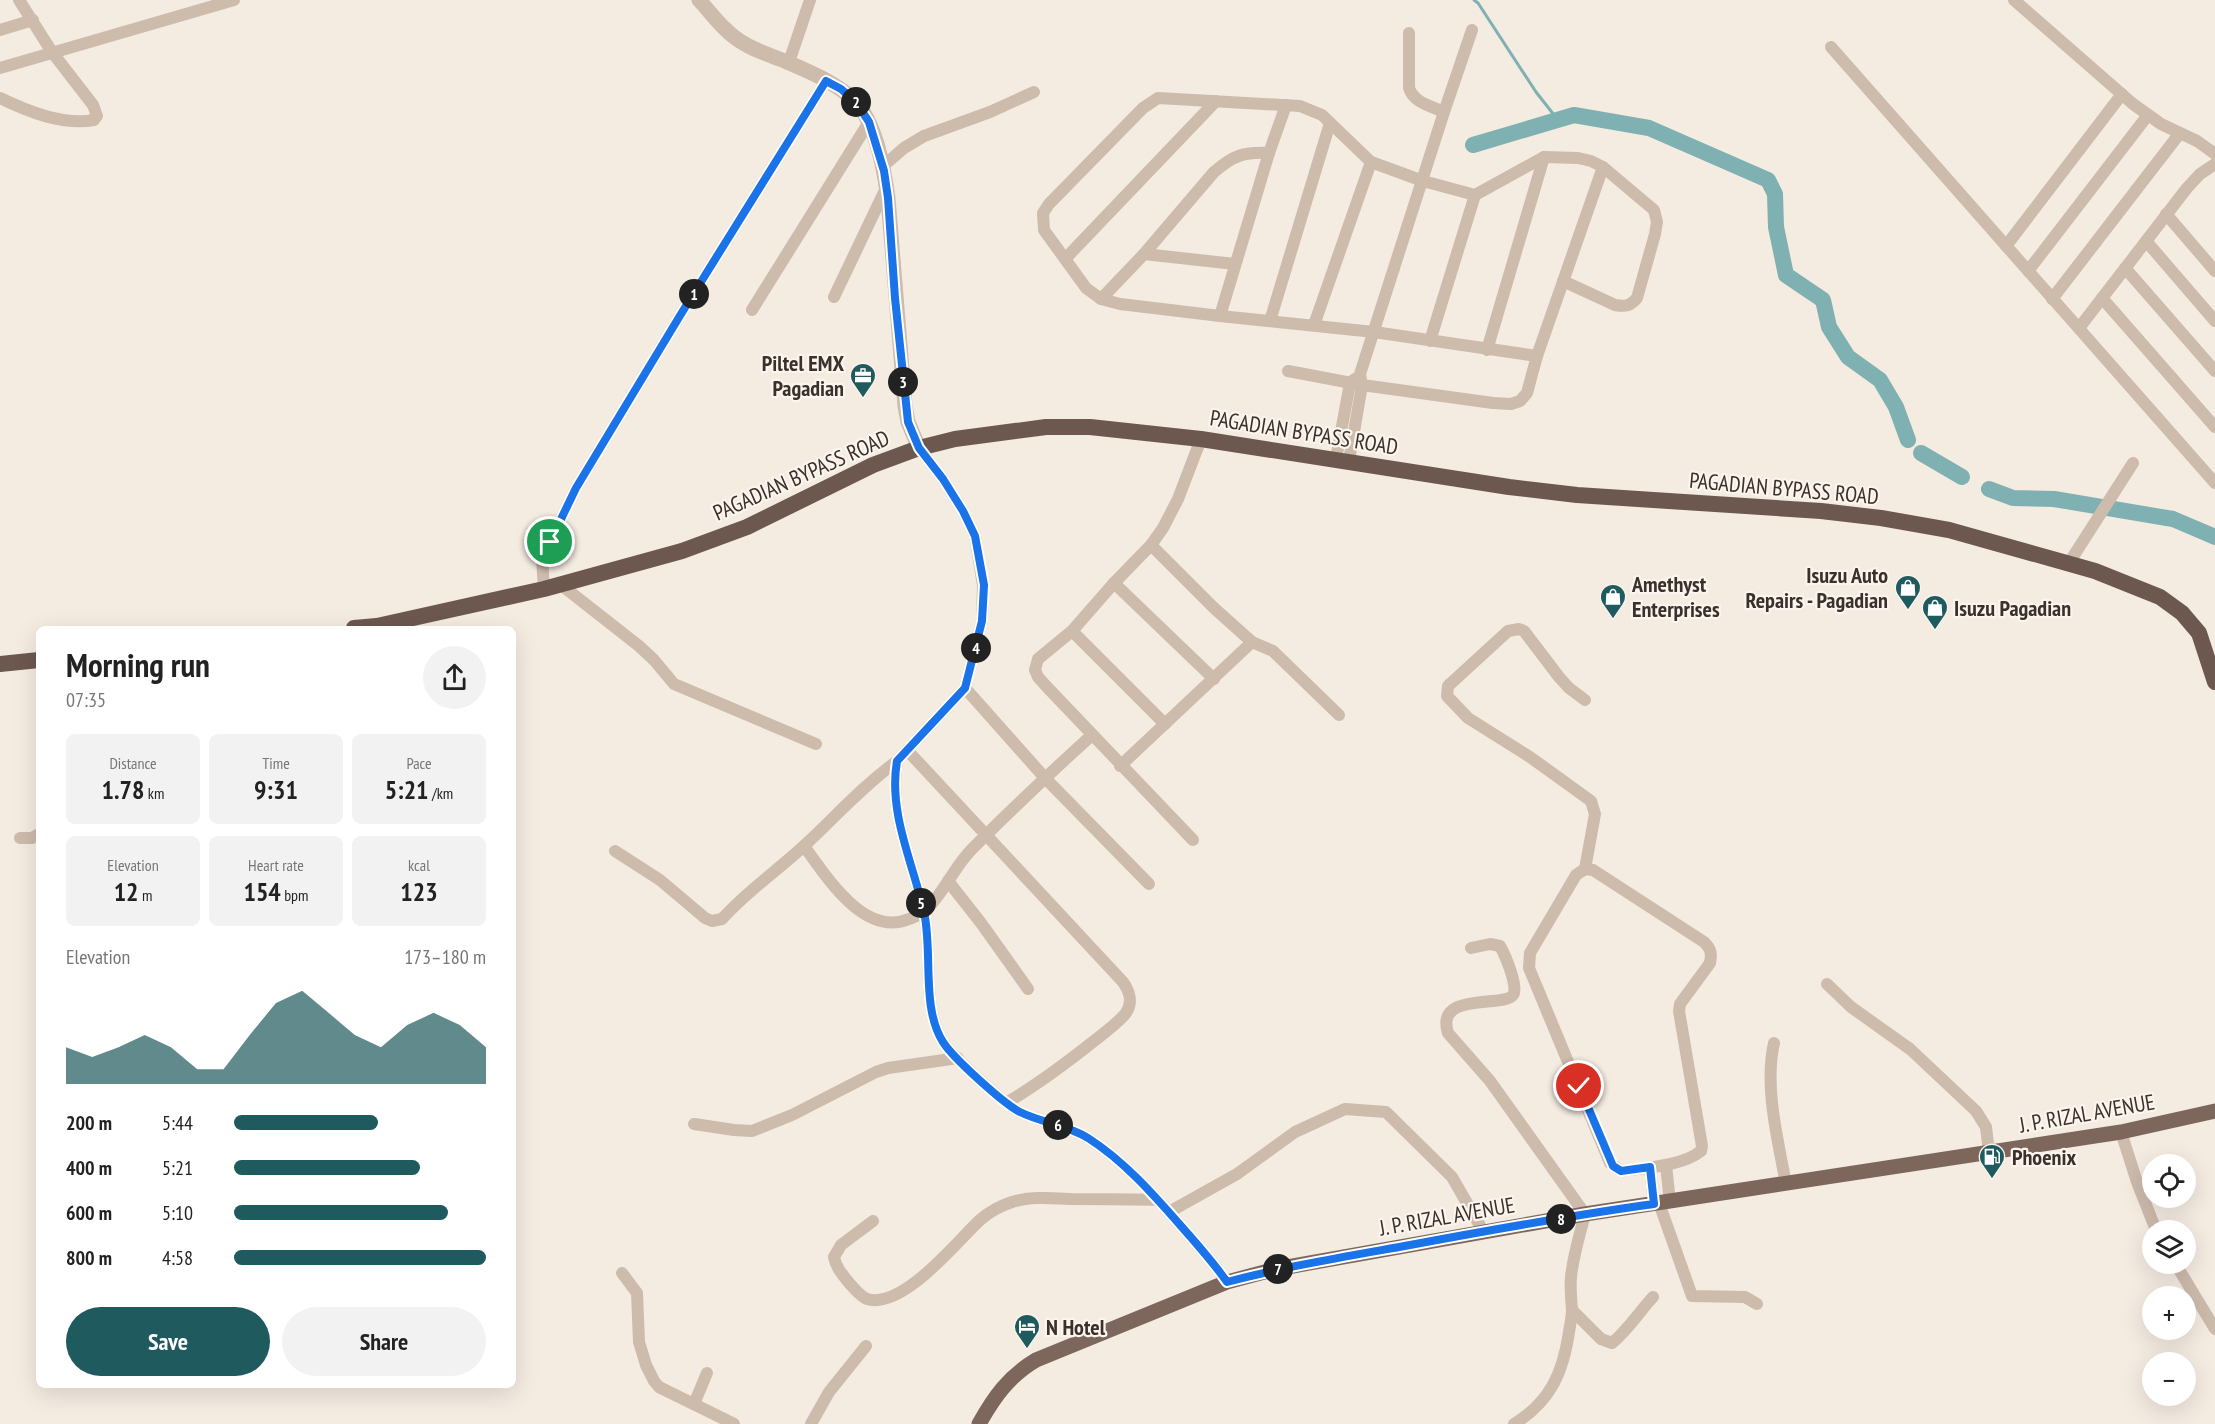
<!DOCTYPE html>
<html lang="en">
<head>
<meta charset="utf-8">
<style>
	body { margin:0; font-family:"PT Sans Narrow",sans-serif; background:#f2f2f2; color:#222; height:100vh; display:flex; flex-direction:column; font-size:22px; white-space:nowrap }
	* { box-sizing:border-box; margin:0 }
	p { font-size:20px; color:#767676 }
	.icon { flex:none; width:33px; height:33px; fill:none; stroke:currentColor; stroke-width:2; stroke-linecap:round; stroke-linejoin:round }
	.map { position:relative; flex:1; overflow:hidden }
	.side { position:absolute; left:36px; top:626px; width:480px; height:762px; display:flex; flex-direction:column; background:#fff; border-radius:9px; box-shadow:0 6px 24px #0002 }
	.side>* { flex:none }
	.tools { position:absolute; left:2142px; top:1154px; display:grid; gap:12px }
	.tools a { display:grid; place-items:center; width:54px; height:54px; border-radius:50%; background:#fff; box-shadow:0 6px 24px #0002; font-size:30px }
	.pin { position:absolute; display:grid; place-items:center; width:51px; height:51px; color:#fff; margin:-26px; border:3px solid #fff; border-radius:50%; box-shadow:0 2px 6px #0007 }
	.km { position:absolute; width:30px; height:30px; margin:-15px; border-radius:50%; background:#222; color:#fff; font-size:16px; line-height:30px; text-align:center }
	.round { display:grid; place-items:center; flex:none; width:63px; height:63px; border-radius:32px; background:#f2f2f2 }
	.head { display:flex; align-items:center; justify-content:space-between; height:102px; padding:0 30px }
	h1 { font-size:33px; font-weight:700; line-height:45px }
	.stats { display:grid; grid-template-columns:repeat(3,1fr); gap:9px; height:102px; padding:6px 30px }
	.stats div { display:grid; align-content:center; border-radius:9px; background:#f2f2f2; text-align:center }
	.stats b { font-size:26px; font-weight:700 }
	.stats small { font-size:16px; font-weight:400 }
	.stats p { font-size:16px }
	.chart { height:168px; padding:12px 30px }
	.chart p { display:flex; justify-content:space-between }
	.chart svg { width:100%; height:108px; margin-top:6px; fill:#1f5a5e; opacity:.7 }
	.cta { display:flex; gap:12px; margin-top:auto; padding:12px 30px }
	.cta a { flex:1; height:69px; border-radius:36px; background:#1f5a5e; color:#fff; font-size:24px; font-weight:700; line-height:69px; text-align:center }
	.cta a+a { background:#f2f2f2; color:#222 }
	ul { padding:0 30px; list-style:none; font-size:20px }
	li { display:grid; grid-template-columns:96px 72px 1fr; align-items:center; height:45px }
	li i { height:15px; border-radius:8px; background:#1f5a5e }
	.map>svg:first-child { display:block }
	.lines { fill:none; stroke-linecap:round; stroke-linejoin:round }
	.stream { stroke:#7fb0b2; stroke-width:3 }
	.river { stroke:#7fb0b2; stroke-width:16 }
	.minor { stroke:#cdbbac; stroke-width:12 }
	.tertiary { stroke:#cdbbac; stroke-width:15 }
	.primary { stroke:#7d675c; stroke-width:15 }
	.trunk { stroke:#6c584f; stroke-width:16 }
	.route-casing { stroke:#fff; stroke-width:12 }
	.route { stroke:#1a73e8; stroke-width:8 }
	.labels { text-anchor:middle; dominant-baseline:central; stroke-width:4.5; stroke-linejoin:round; paint-order:stroke }
	.poi-label { font-size:22px; font-weight:bold; fill:#3b302b; stroke:#fbf5ee; text-anchor:start }
	.street-label { font-size:22px; fill:#3b302b; stroke:#fbf5ee }
</style>
</head>
<body>
<div class="map">
<svg width="2215" height="1424" viewBox="0 0 2215 1424">
	<rect width="100%" height="100%" fill="#f4ebe1"/>
	<g class="lines">
		<!-- stream -->
		<polyline class="stream" points="1474,0 1478,3 1536,92 1558,120"/>
		<!-- river -->
		<g class="river">
			<polyline points="1473,145 1574,115 1649,128 1768,180 1775,194 1776,227 1786,275 1823,300 1829,327 1848,357 1880,380 1896,407 1908,440"/>
			<polyline points="1921,453 1962,477"/>
			<polyline points="1989,489 2013,498 2054,499 2173,519 2215,537"/>
		</g>
		<!-- minor -->
		<g class="minor">
			<polyline points="2014,0 2133,104 2161,124 2197,141 2215,154"/>
			<polyline points="0,30 33,20"/>
			<path d="M1409 33V88C1414 103 1431 106 1444 112"/>
			<polyline points="1831,47 2215,483"/>
			<polyline points="789,62 810,0"/>
			<polyline points="0,68 234,0"/>
			<path d="M0 98C27 111 63 126 94 120L97 116 93 105 52 52 19 0"/>
			<polyline points="882,167 904,148 924,136 990,112 1034,92"/>
			<polyline points="2166,214 2215,271"/>
			<polyline points="2146,241 2215,321"/>
			<polyline points="2006,246 2122,94"/>
			<polyline points="1144,254 1235,264"/>
			<polyline points="1066,258 1216,101"/>
			<polyline points="2125,268 2215,371"/>
			<polyline points="2028,271 2148,115"/>
			<polyline points="834,297 886,188"/>
			<polyline points="2102,298 2215,427"/>
			<path d="M1101 299 1144 254 1214 172C1234 155 1243 152 1269 153"/>
			<polyline points="2052,299 2180,133"/>
			<polyline points="752,310 869,122"/>
			<polyline points="1220,316 1269,153 1286,105"/>
			<polyline points="1270,321 1330,123"/>
			<polyline points="1314,325 1371,162"/>
			<polyline points="2079,328 2187,188 2200,174 2215,164"/>
			<polyline points="1430,341 1475,195"/>
			<polyline points="1487,350 1544,157"/>
			<path d="M1537 356 1374 332 1220 316 1120 304 1101 299 1086 288 1044 230 1043 213 1049 204 1143 108 1158 98 1300 106 1322 115 1371 162 1423 181 1475 195 1544 157 1578 158 1591 161 1603 167 1654 210 1657 222 1655 234 1637 298C1630 306 1626 307 1615 305L1563 281"/>
			<polyline points="1288,371 1362,385 1493,403 1511,404 1520,401 1527,393 1537,356 1603,167"/>
			<path d="M919 448 943 479 963 511 975 536 983 585 982 621 965 688 897 761C888 813 913 863 924 912 933 952 921 1007 943 1042 953 1057 1004 1104 1020 1112 1042 1123 1068 1125 1088 1138 1124 1161 1153 1194 1181 1226 1197 1244 1213 1262 1227 1282"/>
			<polyline points="1336,459 1350,383 1355,379"/>
			<polyline points="1349,461 1362,385 1360,374 1444,112 1472,30"/>
			<polyline points="2069,563 2133,463"/>
			<polyline points="1114,583 1214,679"/>
			<polyline points="560,584 639,646 654,660 674,684 816,744"/>
			<polyline points="544,589 542,558 576,488 681,314 826,81"/>
			<polyline points="1072,631 1165,724"/>
			<polyline points="1252,642 1273,651 1339,715"/>
			<polyline points="965,688 1045,778 1149,884"/>
			<polyline points="1585,700 1569,688 1559,677 1524,631 1519,629 1508,631 1448,686 1447,696 1468,718 1530,757 1591,801 1595,814 1585,869"/>
			<path d="M907 750 1123 982C1130 992 1133 1002 1126 1013 1118 1023 1104 1033 1094 1041 1065 1064 1037 1085 1006 1103"/>
			<polyline points="1120,766 1252,642 1214,608 1151,545"/>
			<polyline points="20,838 32,838 39,834"/>
			<polyline points="1193,840 1047,687 1038,677 1035,670 1038,659 1072,631 1114,583 1151,545 1163,528 1178,499 1201,439"/>
			<path d="M804 846C826 876 864 938 909 919 914 917 921 915 925 911 944 893 954 867 972 849 1011 810 1051 772 1092 735"/>
			<path d="M615 851 660 880 705 918 712 921 722 919C747 891 777 871 805 845 835 817 863 786 897 761"/>
			<path d="M1585 869 1593 870 1704 942C1711 949 1712 953 1710 963L1680 1004 1679 1011 1702 1146 1701 1151C1683 1166 1644 1168 1621 1171L1610 1163 1529 968 1530 953 1576 875Z"/>
			<polyline points="948,881 981,923 1028,989"/>
			<path d="M1471 948 1490 944 1500 946C1505 955 1519 987 1513 995 1503 1008 1435 991 1448 1033L1490 1081 1585 1214C1580 1234 1573 1256 1571 1277 1570 1288 1571 1298 1572 1309 1572 1317 1570 1325 1569 1332 1563 1373 1550 1402 1514 1424"/>
			<polyline points="1827,984 1851,1007 1910,1049 1976,1111 1986,1127 1989,1152"/>
			<path d="M1774 1043C1764 1087 1778 1140 1786 1184"/>
			<polyline points="694,1124 734,1130 752,1131 792,1115 876,1072 888,1068 958,1058"/>
			<polyline points="2121,1132 2137,1182 2156,1230"/>
			<polyline points="1666,1165 1670,1202"/>
			<polyline points="1650,1167 1654,1204"/>
			<polyline points="1659,1203 1692,1296 1745,1297 1757,1304"/>
			<polyline points="1169,1212 1237,1174 1295,1132 1345,1109 1386,1112 1452,1177 1483,1231"/>
			<path d="M873 1221 841 1245 834 1257C836 1268 843 1275 850 1284 855 1289 860 1296 867 1299 903 1310 957 1241 980 1220 989 1212 1000 1206 1012 1202 1030 1196 1052 1198 1071 1199 1100 1199 1129 1199 1158 1200"/>
			<polyline points="2175,1263 2215,1329"/>
			<polyline points="622,1273 637,1293 639,1342 646,1365 654,1381 659,1387 734,1424"/>
			<path d="M1572 1310 1601 1339 1612 1343C1628 1330 1639 1312 1653 1297"/>
			<polyline points="694,1404 707,1373"/>
			<polyline points="811,1424 829,1392 866,1346"/>
		</g>
		<!-- tertiary -->
		<path class="tertiary" d="M699 0C713 15 726 34 745 44 758 52 773 56 787 62 810 72 836 83 854 100 876 122 884 169 888 198L905 406 908 422 919 448"/>
		<!-- primary -->
		<path class="primary" d="M979 1424C994 1397 1009 1376 1036 1360L1227 1282 1276 1269 1585 1214 2121 1132 2215 1111"/>
		<!-- trunk -->
		<g class="trunk">
			<polyline points="354,628 377,626 544,589 682,551 747,527 873,465 919,448 955,439 1046,427 1090,427 1201,439 1509,487 1577,495 1821,511 1881,518 1949,530 2095,571 2160,597 2182,613 2199,633 2215,682"/>
			<polyline points="0,664 39,660"/>
		</g>
	</g>
	<g class="lines">
		<defs>
			<path id="route" d="M550 542 576 488 681 314 826 81 841 89 856 102 869 122 884 171 888 198 895 298 908 422 919 448 943 479 963 511 975 536 984 585 982 621 965 688 897 761C888 813 913 863 924 912 933 952 921 1008 943 1042 953 1058 1004 1104 1020 1112 1042 1123 1068 1125 1088 1138 1124 1161 1153 1194 1181 1226 1197 1244 1213 1262 1227 1282 1287 1266 1349 1256 1410 1245 1491 1230 1572 1215 1654 1204L1650 1167 1621 1171 1613 1166 1579 1086"/>
		</defs>
		<!-- route casing -->
		<use href="#route" class="route-casing"/>
		<!-- route -->
		<use href="#route" class="route"/>
	</g>
	<!-- icons -->
	<defs>
		<symbol id="office-pin" viewBox="-11 -11 22 30"><path d="M0 17L-7.5 6A9.5 9.5 0 1 1 7.5 6Z" fill="#1f5a5e" stroke="#fbf5ee"/><path d="M-6-3h4V-5.5h4V-3h4V5H-6ZM-1-4.5V-3h2v-1.5ZM-6 0V1H6V0Z" fill="#fff"/></symbol>
		<symbol id="shop-pin" viewBox="-11 -11 22 30"><path d="M0 17L-7.5 6A9.5 9.5 0 1 1 7.5 6Z" fill="#1f5a5e" stroke="#fbf5ee"/><path d="M-5-2.5h2.3a2.7 3.5 0 0 1 5.4 0H5L5.5 6h-11ZM-1.5-2.5h3a1.5 2.3 0 0 0-3 0Z" fill="#fff"/></symbol>
		<symbol id="fuel-pin" viewBox="-11 -11 22 30"><path d="M0 17L-7.5 6A9.5 9.5 0 1 1 7.5 6Z" fill="#1f5a5e" stroke="#fbf5ee"/><path d="M-5.5-6h7V0h2V4h1.3V-2.5L3-4.5l.8-.8L6-3V5H2.5V1h-1V6h-7ZM-4.2-4.7v3.2H.2V-4.7Z" fill="#fff"/></symbol>
		<symbol id="hotel-pin" viewBox="-11 -11 22 30"><path d="M0 17L-7.5 6A9.5 9.5 0 1 1 7.5 6Z" fill="#1f5a5e" stroke="#fbf5ee"/><path d="M-6-4.5h1.5V1H6V5H4.5V3h-9V5H-6ZM-4 0a1.8 1.8 0 1 1 3.6 0ZM.5 0V-2.5h3Q6-2.5 6 0Z" fill="#fff"/></symbol>
	</defs>
	<g fill-rule="evenodd">
		<use href="#office-pin" x="848" y="361" width="30" height="40"/>
		<use href="#shop-pin" x="1893" y="573" width="30" height="40"/>
		<use href="#shop-pin" x="1598" y="582" width="30" height="40"/>
		<use href="#shop-pin" x="1920" y="593" width="30" height="40"/>
		<use href="#fuel-pin" x="1977" y="1142" width="30" height="40"/>
		<use href="#hotel-pin" x="1012" y="1312" width="30" height="40"/>
	</g>
	<g class="labels">
		<!-- poi labels -->
		<g class="poi-label">
			<text x="844" y="363" text-anchor="end">Piltel EMX<tspan x="844" dy="25">Pagadian</tspan></text>
			<text x="1888" y="575" text-anchor="end">Isuzu Auto<tspan x="1888" dy="25">Repairs - Pagadian</tspan></text>
			<text x="1632" y="584">Amethyst<tspan x="1632" dy="25">Enterprises</tspan></text>
			<text x="1954" y="608">Isuzu Pagadian</text>
			<text x="2012" y="1157">Phoenix</text>
			<text x="1046" y="1327">N Hotel</text>
		</g>
		<!-- street labels -->
		<g class="street-label">
			<text transform="translate(1304 432) rotate(9)">PAGADIAN BYPASS ROAD</text>
			<text transform="translate(801 475) rotate(-24)">PAGADIAN BYPASS ROAD</text>
			<text transform="translate(1784 488) rotate(5)">PAGADIAN BYPASS ROAD</text>
			<text transform="translate(2087 1113) rotate(-10)">J. P. RIZAL AVENUE</text>
			<text transform="translate(1447 1216) rotate(-10)">J. P. RIZAL AVENUE</text>
		</g>
	</g>
</svg>
<div class="tools">
<a><svg class="icon" aria-label="locate" viewBox="0 0 24 24"><circle cx="12" cy="12" r="6"/><path d="M12 2v4M12 18v4M2 12h4M18 12h4"/></svg></a>
<a><svg class="icon" aria-label="layers" viewBox="0 0 24 24"><path d="M12 4l9 5-9 5-9-5zM3 14l9 5 9-5"/></svg></a>
<a>+</a>
<a>−</a>
</div>
<div class="pin" style="left:550px;top:542px;background:#1e9e55"><svg class="icon" aria-label="arrive" viewBox="0 0 24 24"><path d="M6 21V4h12l-3 4 3 4H6"/></svg></div>
<div class="pin" style="left:1579px;top:1086px;background:#d93025"><svg class="icon" aria-label="check" viewBox="0 0 24 24"><path d="M5 12l5 5 9-10"/></svg></div>
<b class="km" style="left:694px;top:294px">1</b>
<b class="km" style="left:856px;top:102px">2</b>
<b class="km" style="left:903px;top:382px">3</b>
<b class="km" style="left:976px;top:648px">4</b>
<b class="km" style="left:921px;top:903px">5</b>
<b class="km" style="left:1058px;top:1125px">6</b>
<b class="km" style="left:1278px;top:1269px">7</b>
<b class="km" style="left:1561px;top:1219px">8</b>
<section class="side">
<div class="head"><div><h1>Morning run</h1><p>07:35</p></div><a class="round"><svg class="icon" aria-label="share" viewBox="0 0 24 24"><path d="M12 15V3M7 8l5-5 5 5M5 13v7h14v-7"/></svg></a></div>
<div class="stats">
<div><p>Distance</p><b>1.78<small> km</small></b></div>
<div><p>Time</p><b>9:31</b></div>
<div><p>Pace</p><b>5:21<small> /km</small></b></div>
</div>
<div class="stats">
<div><p>Elevation</p><b>12<small> m</small></b></div>
<div><p>Heart rate</p><b>154<small> bpm</small></b></div>
<div><p>kcal</p><b>123</b></div>
</div>
<div class="chart"><p><span>Elevation</span>173–180 m</p>
<svg viewBox="0 0 160 44" preserveAspectRatio="none"><path d="M0 44V29L10 33L20 29L30 24L40 29L50 38L60 38L70 24L80 11L90 6L100 15L110 24L120 29L130 20L140 15L150 20L160 29V44z"/></svg>
</div>
<ul>
<li><b>200 m</b>5:44<i style="width:57%"></i></li>
<li><b>400 m</b>5:21<i style="width:74%"></i></li>
<li><b>600 m</b>5:10<i style="width:85%"></i></li>
<li><b>800 m</b>4:58<i style="width:100%"></i></li>
</ul>
<div class="cta"><a>Save</a><a>Share</a></div>
</section>
</div>
</body>
</html>
